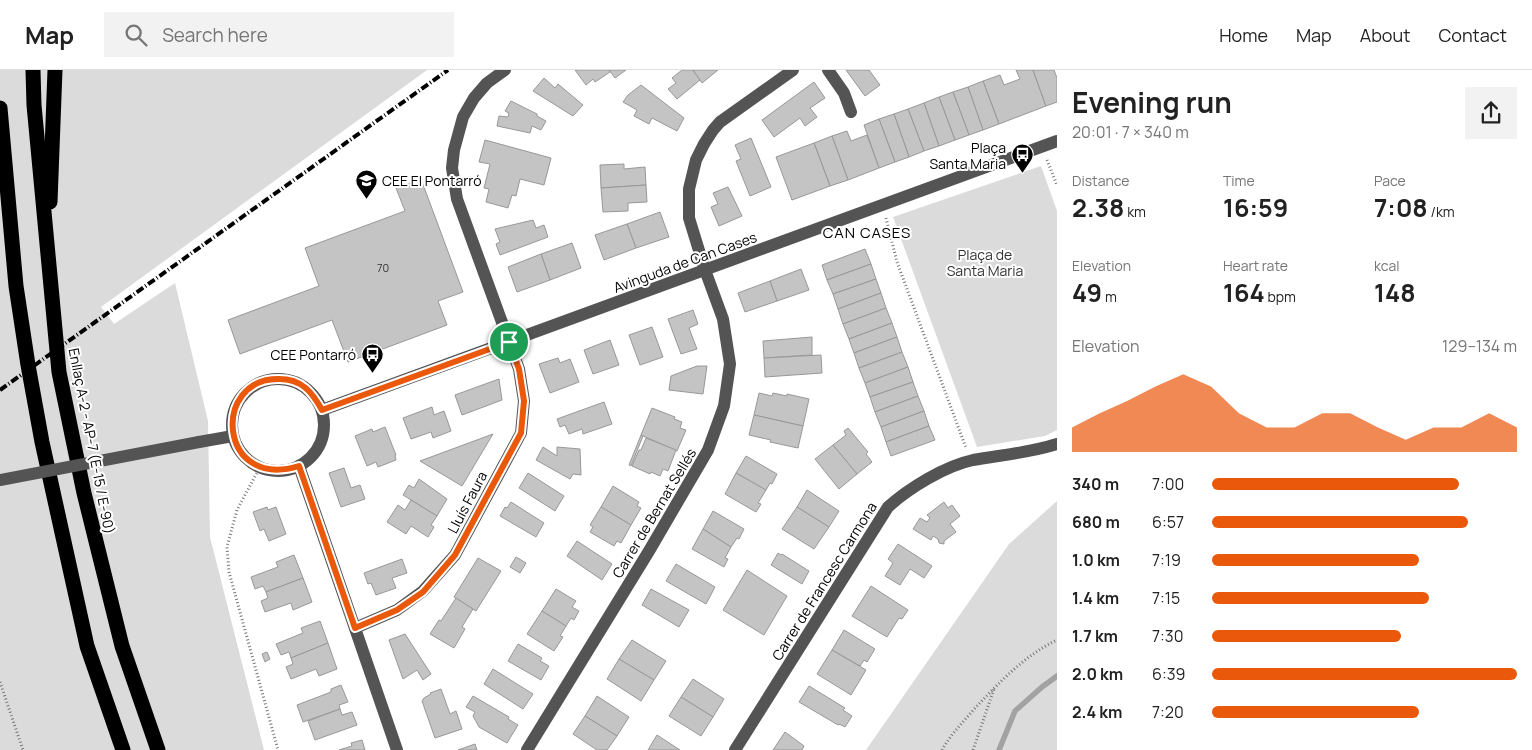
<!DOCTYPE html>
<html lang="en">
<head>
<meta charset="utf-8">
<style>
	body { margin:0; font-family:Manrope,sans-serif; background:#f2f2f2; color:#222; height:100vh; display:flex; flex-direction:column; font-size:19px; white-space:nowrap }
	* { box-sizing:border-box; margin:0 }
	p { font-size:16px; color:#767676 }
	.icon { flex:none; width:28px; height:28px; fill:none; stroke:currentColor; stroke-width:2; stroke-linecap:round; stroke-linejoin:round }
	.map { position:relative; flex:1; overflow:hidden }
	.panel { display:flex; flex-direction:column; background:#fff; width:475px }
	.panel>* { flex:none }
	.pin { position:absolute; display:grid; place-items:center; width:42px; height:42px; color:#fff; margin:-21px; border:2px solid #fff; border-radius:50%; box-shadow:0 1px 5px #0007 }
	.round { display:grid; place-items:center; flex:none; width:52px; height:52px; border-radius:0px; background:#f2f2f2 }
	.headline { display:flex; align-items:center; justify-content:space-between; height:85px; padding:0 15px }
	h1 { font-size:28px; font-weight:700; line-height:38px }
	.stats { display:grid; grid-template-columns:repeat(3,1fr); gap:8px; height:85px; padding:5px 15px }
	.stats div { display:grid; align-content:center }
	.stats b { font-size:25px; font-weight:700 }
	.stats small { font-size:14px; font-weight:400 }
	.stats p { font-size:14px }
	.chart { height:140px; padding:10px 15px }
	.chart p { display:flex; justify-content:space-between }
	.chart svg { width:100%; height:90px; margin-top:5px; fill:#ea580c; opacity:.7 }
	ul { padding:0 15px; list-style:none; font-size:16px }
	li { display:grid; grid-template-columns:80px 60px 1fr; align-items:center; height:38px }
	li i { height:12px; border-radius:6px; background:#ea580c }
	header { display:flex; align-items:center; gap:30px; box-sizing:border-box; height:70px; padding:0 25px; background:#fff; border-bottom:1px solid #e0e0e0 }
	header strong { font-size:24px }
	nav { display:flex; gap:28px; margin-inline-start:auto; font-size:18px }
	.search { width:350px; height:45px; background:#f2f2f2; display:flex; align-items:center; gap:12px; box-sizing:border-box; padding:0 18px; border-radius:0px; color:#767676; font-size:19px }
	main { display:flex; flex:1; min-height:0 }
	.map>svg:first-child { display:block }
	.green { fill:#dbdbdb }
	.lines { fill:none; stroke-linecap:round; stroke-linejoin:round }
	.stream { stroke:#a2a2a2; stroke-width:5.5 }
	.building { fill:#c4c4c4; stroke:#989898 }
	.highway-casing { stroke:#dbdbdb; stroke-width:18 }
	.path { stroke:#767676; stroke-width:3; stroke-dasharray:1 2.5; stroke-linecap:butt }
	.minor { stroke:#545454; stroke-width:12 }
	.highway { stroke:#000; stroke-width:15 }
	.rail { stroke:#000; stroke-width:4; stroke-dasharray:8 2.5 1 2.5; stroke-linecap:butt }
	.minor-bridge { stroke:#545454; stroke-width:12 }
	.route-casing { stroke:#fff; stroke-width:10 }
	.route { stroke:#ea580c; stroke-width:6 }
	.labels { text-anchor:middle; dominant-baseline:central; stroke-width:4; stroke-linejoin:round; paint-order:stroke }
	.number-label { font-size:11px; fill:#313131 }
	.poi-label { font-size:14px; fill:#000; stroke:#fff; text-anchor:end }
	.park-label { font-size:14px; fill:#323232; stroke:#fff }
	.street-label { font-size:14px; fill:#000; stroke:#fff }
	.neighbourhood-label { font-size:15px; letter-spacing:1px; fill:#000; stroke:#fff }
</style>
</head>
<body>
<header>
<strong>Map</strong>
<div class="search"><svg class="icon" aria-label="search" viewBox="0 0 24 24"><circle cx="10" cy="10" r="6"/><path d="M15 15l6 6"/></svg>Search here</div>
<nav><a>Home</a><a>Map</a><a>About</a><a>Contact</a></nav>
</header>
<main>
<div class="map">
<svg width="1057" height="680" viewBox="0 0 1057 680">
	<rect width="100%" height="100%" fill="#fff"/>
	<!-- green -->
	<g class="green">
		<polygon points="0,0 427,0 101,237 114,254 175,213 208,351 210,467 264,680 0,680"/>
		<polygon points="1041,96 1057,141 1057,360 1045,366 977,377 893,147"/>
		<polygon points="1057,431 1057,680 866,680 1009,474"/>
	</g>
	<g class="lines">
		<!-- stream -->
		<polyline class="stream" points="999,680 1015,641 1042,617 1057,606"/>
	</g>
	<!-- building -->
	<g class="building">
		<polygon points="575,0 609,0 610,2 595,12 593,9 586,15"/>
		<polygon points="609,0 626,0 615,8"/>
		<polygon points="682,0 693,0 700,10 677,29 668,19 676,13 672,8"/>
		<polygon points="693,0 718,0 702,13"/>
		<polygon points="846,0 869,0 880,15 865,26"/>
		<polygon points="1016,0 1033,0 1046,36 999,54 983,11 1000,5 1004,15 1020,9"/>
		<polygon points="1033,0 1054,0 1057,8 1057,32 1046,36"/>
		<polygon points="544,8 555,18 558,14 583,35 573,46 533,21"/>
		<polygon points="983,11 999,54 983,60 968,17"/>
		<polygon points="814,12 825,28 810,38 817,47 805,56 800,48 774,67 762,50"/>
		<polygon points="641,15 684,48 677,61 652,48 649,54 634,46 637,40 623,32 628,25"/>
		<polygon points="968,17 983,60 969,65 953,22"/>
		<polygon points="953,22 969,65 955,70 939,27"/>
		<polygon points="939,27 955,70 939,76 924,33"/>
		<polygon points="511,31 537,44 537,46 546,51 541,60 532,56 530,63 497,56 499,46 508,47 509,43 505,41"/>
		<polygon points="924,33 939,76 924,81 908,39"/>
		<polygon points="908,39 924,81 909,87 894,44"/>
		<polygon points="894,44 909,87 895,92 879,49"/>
		<polygon points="879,49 895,92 879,98 864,55"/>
		<polygon points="847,61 851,71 867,65 879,98 848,110 832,66"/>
		<polygon points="832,66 848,110 830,116 814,73"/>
		<polygon points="751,68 771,117 750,126 736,91 741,89 735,75"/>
		<polygon points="485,70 551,88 544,115 520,109 516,126 512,125 508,138 486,132 489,119 484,118 490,94 479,92"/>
		<polygon points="814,73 830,116 792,130 776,87"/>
		<polygon points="624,94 624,99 645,97 646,115 601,118 600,95"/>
		<polygon points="421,109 463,222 438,231 447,255 348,292 332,250 240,284 228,250 319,216 305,178 405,141 396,118"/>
		<polygon points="646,115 647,132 628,133 628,141 603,142 601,118"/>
		<polygon points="728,117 742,146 719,156 711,137 718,134 713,123"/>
		<polygon points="660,142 669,167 636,178 627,154"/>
		<polygon points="533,150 536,158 544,155 548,167 500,185 496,174 500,172 495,159"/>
		<polygon points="627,154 636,178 604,190 595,165"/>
		<polygon points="572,173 581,198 550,210 541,184"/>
		<polygon points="865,179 871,194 827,210 822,195"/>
		<polygon points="541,184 550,210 517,222 508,197"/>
		<polygon points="871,194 876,209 833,224 827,210"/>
		<polygon points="801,199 809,220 777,231 770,211"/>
		<polygon points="876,209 881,223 838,239 833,224"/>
		<polygon points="770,211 777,231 745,242 738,223"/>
		<polygon points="881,223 886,238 843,254 838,239"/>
		<polygon points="886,238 892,253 849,269 843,254"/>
		<polygon points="693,240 698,254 689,258 697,279 681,284 668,249"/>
		<polygon points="892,253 897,267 854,283 849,269"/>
		<polygon points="652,257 663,287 640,295 629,265"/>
		<polygon points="812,267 812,285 764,288 763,271"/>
		<polygon points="897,267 902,282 859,298 854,283"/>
		<polygon points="610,270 619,295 593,304 584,280"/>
		<polygon points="902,282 908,297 865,313 859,298"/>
		<polygon points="821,285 822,303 765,307 764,288"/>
		<polygon points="558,288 560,293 570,289 579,312 550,323 539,294"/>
		<polygon points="697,296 707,296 703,324 669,320 671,306"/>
		<polygon points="908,297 913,312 870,327 865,313"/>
		<polygon points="499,309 502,330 462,345 455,325"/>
		<polygon points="913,312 918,326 875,342 870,327"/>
		<polygon points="759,323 772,326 773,323 787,326 787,324 809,329 803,356 754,345"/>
		<polygon points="918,326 924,341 881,357 875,342"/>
		<polygon points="604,332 612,354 583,364 582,359 569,364 565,355 560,357 557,349"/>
		<polygon points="432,337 434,345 444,341 451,361 433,368 431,362 411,369 403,348"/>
		<polygon points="652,338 675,347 674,349 682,352 680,358 686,360 677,381 641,365"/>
		<polygon points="924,341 929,356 886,372 881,357"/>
		<polygon points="754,345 803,356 798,378 770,372 771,370 749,365"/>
		<polygon points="929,356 935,370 891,386 886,372"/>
		<polygon points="385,357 396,385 395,385 396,390 378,397 376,392 367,396 355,366 372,359 373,362"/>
		<polygon points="848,358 868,382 866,384 872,392 857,404 833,375 846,365 844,361"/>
		<polygon points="493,364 462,416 420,391"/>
		<polygon points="641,365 643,366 631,396 629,395"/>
		<polygon points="646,368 676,380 668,401 663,399 660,406 651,402 650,404 632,396 639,380 641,380"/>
		<polygon points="833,375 857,404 839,419 815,389"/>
		<polygon points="543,377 557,386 557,377 580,379 581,405 573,404 570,409 536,390"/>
		<polygon points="746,386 777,404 772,414 770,413 766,420 736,403"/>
		<polygon points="344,398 351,418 360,415 365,429 341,437 329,403"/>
		<polygon points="528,403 564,426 555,441 519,418"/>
		<polygon points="736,403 766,420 758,433 761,434 756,442 725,424"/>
		<polygon points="419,409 447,429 437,446 403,425 409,415 414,418"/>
		<polygon points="613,416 639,432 637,436 641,438 631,455 601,437"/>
		<polygon points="807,420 839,441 829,457 797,437"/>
		<polygon points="411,430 437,446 431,455 434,457 428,467 411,456 406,464 387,452 398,435 405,440"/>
		<polygon points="511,432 544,453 536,467 500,446 505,437 507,438"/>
		<polygon points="944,432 948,438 952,435 960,446 950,454 956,462 944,471 944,474 939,473 938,469 933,466 931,470 913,459 920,448 927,452 930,448 927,445"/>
		<polygon points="267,437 268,440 276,437 286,464 269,471 264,459 260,461 253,442"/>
		<polygon points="601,437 631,455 621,473 617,471 614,476 590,462 593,457 590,455"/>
		<polygon points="797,437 829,457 814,479 782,459"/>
		<polygon points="713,441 744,459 739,469 737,468 731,477 703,459"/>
		<polygon points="703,459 731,477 725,488 728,489 724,497 692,479"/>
		<polygon points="577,471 612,494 602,510 567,486"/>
		<polygon points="898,474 932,496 924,508 910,499 900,515 885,506 893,493 888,489"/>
		<polygon points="778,483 781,485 782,484 809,501 802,514 771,495"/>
		<polygon points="294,485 303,508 266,522 263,516 255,519 251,507 278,497 276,492"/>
		<polygon points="516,487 526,493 520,503 510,497"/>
		<polygon points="478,488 501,501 476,541 454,527"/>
		<polygon points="402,489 407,503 392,508 396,518 376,525 371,513 368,514 364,503"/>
		<polygon points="676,494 715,517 706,534 666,511"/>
		<polygon points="747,500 787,526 764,565 723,540"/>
		<polygon points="303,508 312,532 293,540 291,533 265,542 261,531 268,528 266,522"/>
		<polygon points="871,516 908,540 902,549 899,548 887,567 852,546"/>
		<polygon points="556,519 576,531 572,537 579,541 574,550 571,548 566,556 542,541"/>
		<polygon points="651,519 689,540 679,557 642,535"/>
		<polygon points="456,528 473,539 462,557 465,559 454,578 430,564 439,550 441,551"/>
		<polygon points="542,541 566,556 560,566 563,567 554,581 527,564"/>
		<polygon points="320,551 328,573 291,588 289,582 281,585 276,574 303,563 301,558"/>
		<polygon points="844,560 875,579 867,592 864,590 860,596 832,580"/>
		<polygon points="405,564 431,604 423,610 417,600 403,609 389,570"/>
		<polygon points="632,570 666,591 654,610 619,589"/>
		<polygon points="328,573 337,599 319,606 316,599 291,609 286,597 293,594 291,588"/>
		<polygon points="518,574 542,588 540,591 549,596 541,610 508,591"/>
		<polygon points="832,580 866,600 851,625 817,604"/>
		<polygon points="267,582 270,589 265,592 262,584"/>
		<polygon points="619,589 654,610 641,631 607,609"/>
		<polygon points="493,599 533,624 523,639 484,614"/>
		<polygon points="693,609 724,629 713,647 681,627"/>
		<polygon points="341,615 348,632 339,635 340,639 303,652 297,635 331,622 331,619"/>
		<polygon points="809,616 845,638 843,640 852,646 845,657 839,654 838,655 799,632"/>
		<polygon points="441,619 450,644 456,641 462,659 435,668 422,631 424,628 431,624 430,623"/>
		<polygon points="473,626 509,647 508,649 518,655 507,673 479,657 473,646 475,642 466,637"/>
		<polygon points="597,626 629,647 617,666 585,646"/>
		<polygon points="681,627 713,647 701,666 669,646"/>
		<polygon points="340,639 342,645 352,642 357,655 315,670 308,651"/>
		<polygon points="585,646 617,666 607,680 597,680 573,664"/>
		<polygon points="785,662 804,676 802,680 773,680"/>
		<polygon points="657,665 680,680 648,680"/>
		<polygon points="362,670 365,680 339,680 352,676 351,673"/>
		<polygon points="475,674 477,680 458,680"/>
	</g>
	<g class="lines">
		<defs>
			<g id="highway">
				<polyline points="33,0 34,35 59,302 84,423 122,576 158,680"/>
				<polyline points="0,38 16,216 28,295 42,372 87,576 123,680"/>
				<polyline points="50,132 55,0"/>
			</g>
		</defs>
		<!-- highway casing -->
		<use href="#highway" class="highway-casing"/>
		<!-- path -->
		<g class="path">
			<polyline points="1047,90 1057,115"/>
			<polyline points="886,148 897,192 966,378"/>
			<polyline points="260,397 237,440 227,477 229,502 278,680"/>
			<polyline points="0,612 23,680"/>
			<path d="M942 680C951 664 964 651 976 637 1000 612 1025 585 1057 570"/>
			<polyline points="973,680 994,619"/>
		</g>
		<!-- minor -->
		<g class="minor">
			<polyline points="828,0 844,23 851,42"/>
			<circle cx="278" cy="355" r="46"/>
			<polyline points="322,340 1057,71"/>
			<polyline points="199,372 233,366"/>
			<polyline points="299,396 397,680"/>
			<polyline points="355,558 397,540 423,521 455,485 521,363 524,331 519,299 457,129 452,98 454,80 463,47 474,28 487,13 505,0"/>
			<polyline points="527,680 649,481 708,380 724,336 730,294 723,249 705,200 689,148 689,119 696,90 704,74 713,60 720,52 793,0"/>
			<path d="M735 680 888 437C909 418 945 396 973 390 1001 385 1029 383 1057 374"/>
		</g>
		<!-- highway -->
		<use href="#highway" class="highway"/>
		<!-- rail -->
		<polyline class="rail" points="0,320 448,0"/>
		<!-- minor-bridge -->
		<polyline class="minor-bridge" points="0,410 199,372"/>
	</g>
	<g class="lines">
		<defs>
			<path id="route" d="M509 272 519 299 524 331 521 363 455 485 423 522 397 540 355 558 299 396C218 421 211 308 279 309 302 309 312 322 322 340Z"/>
		</defs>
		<!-- route casing -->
		<use href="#route" class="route-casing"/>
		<!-- route -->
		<use href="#route" class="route"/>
	</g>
	<!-- icons -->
	<defs>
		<symbol id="bus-pin" viewBox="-11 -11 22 30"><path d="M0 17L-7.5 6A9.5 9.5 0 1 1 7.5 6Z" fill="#000" stroke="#fff"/><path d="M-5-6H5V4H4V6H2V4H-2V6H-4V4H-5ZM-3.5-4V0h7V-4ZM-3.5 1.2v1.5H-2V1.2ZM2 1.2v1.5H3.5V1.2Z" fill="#fff"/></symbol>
		<symbol id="school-pin" viewBox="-11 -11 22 30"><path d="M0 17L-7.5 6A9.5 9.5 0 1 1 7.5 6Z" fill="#000" stroke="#fff"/><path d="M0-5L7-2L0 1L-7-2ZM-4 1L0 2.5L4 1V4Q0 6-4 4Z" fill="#fff"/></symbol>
	</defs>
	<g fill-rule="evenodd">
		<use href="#bus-pin" x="1010" y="72" width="25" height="34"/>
		<use href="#school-pin" x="354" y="98" width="25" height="34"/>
		<use href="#bus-pin" x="360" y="272" width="25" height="34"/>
	</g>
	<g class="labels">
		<!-- number labels -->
		<g class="number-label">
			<text x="383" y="197">70</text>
		</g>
		<!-- poi labels -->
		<g class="poi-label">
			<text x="1006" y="77">Plaça<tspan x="1006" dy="16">Santa Maria</tspan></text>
			<text x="382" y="110" text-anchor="start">CEE El Pontarró</text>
			<text x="356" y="284">CEE Pontarró</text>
		</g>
		<!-- park labels -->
		<g class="park-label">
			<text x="985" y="184">Plaça de<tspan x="985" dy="16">Santa Maria</tspan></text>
		</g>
		<!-- street labels -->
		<g class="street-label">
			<text transform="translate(685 192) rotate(-20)">Avinguda de Can Cases</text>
			<text transform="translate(92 371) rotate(79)">Enllaç A-2 - AP-7 (E-15 / E-90)</text>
			<text transform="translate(467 432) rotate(-62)">Lluís Faura</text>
			<text transform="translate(654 443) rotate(-59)">Carrer de Bernat Sellés</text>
			<text transform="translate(824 511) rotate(-58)">Carrer de Francesc Carmona</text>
		</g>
		<!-- neighbourhood labels -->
		<g class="neighbourhood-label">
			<text x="867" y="162">CAN CASES</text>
		</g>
	</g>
</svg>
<div class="pin" style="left:509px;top:272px;background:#1e9e55"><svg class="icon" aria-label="arrive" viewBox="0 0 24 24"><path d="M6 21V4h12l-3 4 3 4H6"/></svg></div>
</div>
<section class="panel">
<div class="headline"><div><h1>Evening run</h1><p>20:01 · 7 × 340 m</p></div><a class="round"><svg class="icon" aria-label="share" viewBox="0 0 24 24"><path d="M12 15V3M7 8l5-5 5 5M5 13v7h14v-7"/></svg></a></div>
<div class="stats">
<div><p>Distance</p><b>2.38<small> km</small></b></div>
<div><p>Time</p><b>16:59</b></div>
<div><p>Pace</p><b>7:08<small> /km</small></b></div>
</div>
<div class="stats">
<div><p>Elevation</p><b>49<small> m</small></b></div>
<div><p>Heart rate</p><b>164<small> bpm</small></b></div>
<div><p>kcal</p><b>148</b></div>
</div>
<div class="chart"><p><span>Elevation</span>129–134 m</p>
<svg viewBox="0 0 160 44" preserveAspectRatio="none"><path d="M0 44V32L10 25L20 19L30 12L40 6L50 12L60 25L70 32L80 32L90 25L100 25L110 32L120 38L130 32L140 32L150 25L160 32V44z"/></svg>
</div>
<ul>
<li><b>340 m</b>7:00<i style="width:81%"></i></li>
<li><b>680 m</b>6:57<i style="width:84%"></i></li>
<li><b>1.0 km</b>7:19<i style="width:68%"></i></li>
<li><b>1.4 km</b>7:15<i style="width:71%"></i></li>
<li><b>1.7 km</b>7:30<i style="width:62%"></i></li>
<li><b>2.0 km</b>6:39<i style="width:100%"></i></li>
<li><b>2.4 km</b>7:20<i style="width:68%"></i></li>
</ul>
</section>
</main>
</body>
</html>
